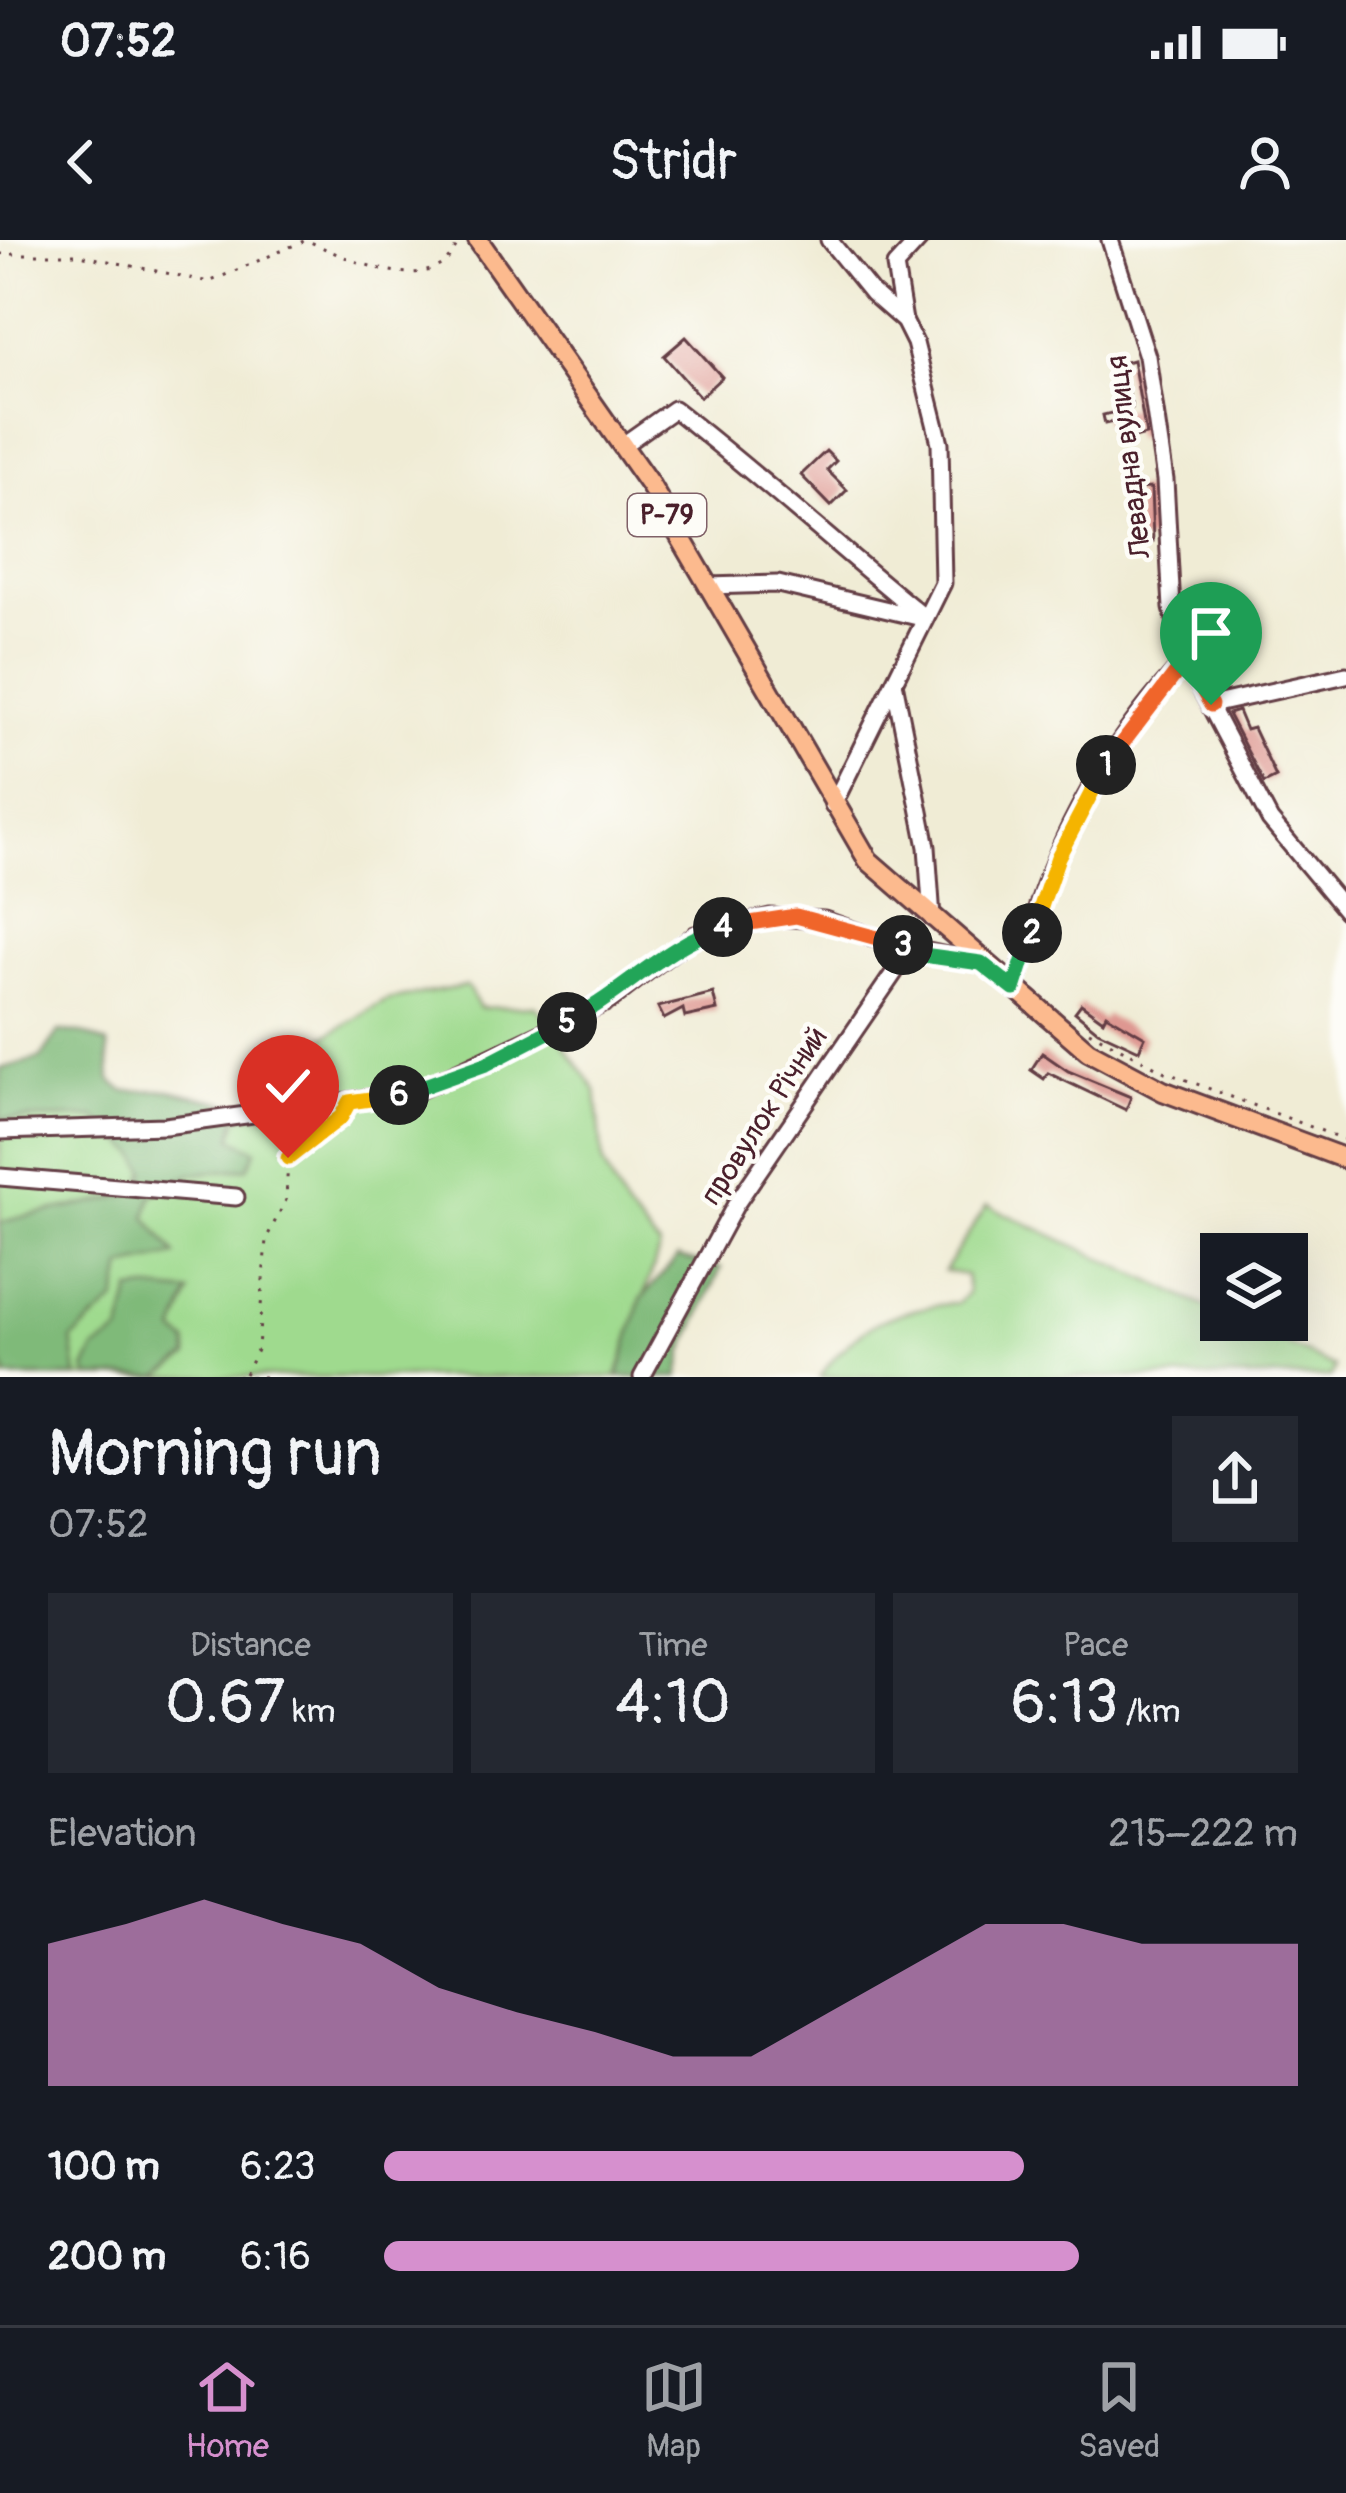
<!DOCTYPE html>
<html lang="en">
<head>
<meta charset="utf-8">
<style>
	body { margin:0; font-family:Pangolin,sans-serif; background:#242831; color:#f1f3f6; height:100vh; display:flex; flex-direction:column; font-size:45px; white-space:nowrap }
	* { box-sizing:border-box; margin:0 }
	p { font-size:39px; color:#9ea1a6 }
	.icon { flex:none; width:66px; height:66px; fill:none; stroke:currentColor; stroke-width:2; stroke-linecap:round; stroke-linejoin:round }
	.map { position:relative; height:1137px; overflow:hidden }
	.drawer { display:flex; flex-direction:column; background:#171b24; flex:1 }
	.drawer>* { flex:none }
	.tools { position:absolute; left:1200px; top:993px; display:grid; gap:24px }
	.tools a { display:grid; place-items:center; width:108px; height:108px; border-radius:0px; background:#171b24; box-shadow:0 12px 48px #0002; font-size:60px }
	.pin { position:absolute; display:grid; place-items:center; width:102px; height:102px; color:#fff; margin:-123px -51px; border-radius:50% 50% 50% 0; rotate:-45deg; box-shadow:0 0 12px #0007 }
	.pin .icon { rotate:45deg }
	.km { position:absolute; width:60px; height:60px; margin:-30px; border-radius:50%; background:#222; color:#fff; font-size:33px; line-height:60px; text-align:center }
	.round { display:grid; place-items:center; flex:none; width:126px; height:126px; border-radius:0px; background:#242831 }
	.head { display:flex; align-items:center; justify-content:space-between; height:204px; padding:0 48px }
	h1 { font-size:66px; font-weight:600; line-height:90px }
	.figures { display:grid; grid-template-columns:repeat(3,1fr); gap:18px; height:204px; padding:12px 48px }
	.figures div { display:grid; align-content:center; border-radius:0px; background:#242831; text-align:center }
	.figures b { font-size:60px; font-weight:600 }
	.figures small { font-size:33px; font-weight:400 }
	.figures p { font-size:33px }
	.chart { height:336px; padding:24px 48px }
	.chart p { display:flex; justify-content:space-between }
	.chart svg { width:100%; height:216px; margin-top:12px; fill:#d690ce; opacity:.7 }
	ul { padding:0 48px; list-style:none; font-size:39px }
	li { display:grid; grid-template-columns:192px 144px 1fr; align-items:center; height:90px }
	li i { height:30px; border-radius:15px; background:#d690ce }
	.status { display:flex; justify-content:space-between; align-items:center; height:84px; padding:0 60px; background:#171b24; direction:ltr }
	.status svg { height:33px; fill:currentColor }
	header { display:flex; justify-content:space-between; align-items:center; height:156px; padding:0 48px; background:#171b24; font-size:54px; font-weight:600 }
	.tab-bar { display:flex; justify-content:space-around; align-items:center; height:168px; border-top:3px solid #363941; background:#171b24; font-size:33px; color:#9ea1a6 }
	.tab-bar a { display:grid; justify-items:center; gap:6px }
	.tab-bar .current { color:#d690ce }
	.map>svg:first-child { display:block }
	.green { fill:#9fda8e; stroke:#747c5c; stroke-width:3 }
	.forest { fill:#7fba79; stroke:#646c52; stroke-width:3 }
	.building { fill:#de9791 }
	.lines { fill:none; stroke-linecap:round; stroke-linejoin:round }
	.minor-casing { stroke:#633e44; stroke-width:21 }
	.major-casing { stroke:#633e44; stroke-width:24 }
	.path { stroke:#633e44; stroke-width:3; stroke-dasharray:3 9; stroke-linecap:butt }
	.minor { stroke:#fff; stroke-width:15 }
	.major { stroke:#fcba8e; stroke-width:18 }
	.split-1-casing { stroke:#fff; stroke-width:24 }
	.split-2-casing { stroke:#fff; stroke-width:24 }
	.split-3-casing { stroke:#fff; stroke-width:24 }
	.split-4-casing { stroke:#fff; stroke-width:24 }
	.split-5-casing { stroke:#fff; stroke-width:24 }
	.split-6-casing { stroke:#fff; stroke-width:24 }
	.split-7-casing { stroke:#fff; stroke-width:24 }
	.split-1 { stroke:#f0652b; stroke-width:15 }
	.split-2 { stroke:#f5b400; stroke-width:15 }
	.split-3 { stroke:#22a559; stroke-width:15 }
	.split-4 { stroke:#f0652b; stroke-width:15 }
	.split-5 { stroke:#22a559; stroke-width:15 }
	.split-6 { stroke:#22a559; stroke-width:15 }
	.split-7 { stroke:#f5b400; stroke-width:15 }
	.labels { text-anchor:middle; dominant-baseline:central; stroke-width:9; stroke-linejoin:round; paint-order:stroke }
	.shield { fill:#fdfcf7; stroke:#806168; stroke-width:3 }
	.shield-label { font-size:27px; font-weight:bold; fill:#4a1f2b }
	.street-label { font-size:30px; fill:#4a1f2b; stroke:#fdfcf7 }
</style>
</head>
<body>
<div class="status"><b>07:52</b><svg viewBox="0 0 49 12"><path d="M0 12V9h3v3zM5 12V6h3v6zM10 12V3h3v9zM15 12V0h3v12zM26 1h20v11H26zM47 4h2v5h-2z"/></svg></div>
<header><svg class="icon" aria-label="back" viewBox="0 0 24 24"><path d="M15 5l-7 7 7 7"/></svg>Stridr<svg class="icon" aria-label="person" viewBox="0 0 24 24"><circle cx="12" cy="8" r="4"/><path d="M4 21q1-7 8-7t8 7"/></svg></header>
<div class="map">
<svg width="1346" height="1137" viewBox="0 0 1346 1137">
	<rect width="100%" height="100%" fill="#fdfcf7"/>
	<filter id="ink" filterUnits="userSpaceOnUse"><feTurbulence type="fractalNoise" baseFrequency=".00833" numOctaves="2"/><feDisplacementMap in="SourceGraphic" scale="24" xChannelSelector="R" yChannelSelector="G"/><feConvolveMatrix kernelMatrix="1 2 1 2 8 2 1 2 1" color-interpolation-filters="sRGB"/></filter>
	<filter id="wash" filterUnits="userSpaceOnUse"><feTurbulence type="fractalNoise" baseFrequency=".004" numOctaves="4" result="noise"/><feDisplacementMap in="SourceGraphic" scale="48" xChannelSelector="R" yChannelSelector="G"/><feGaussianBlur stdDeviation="2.7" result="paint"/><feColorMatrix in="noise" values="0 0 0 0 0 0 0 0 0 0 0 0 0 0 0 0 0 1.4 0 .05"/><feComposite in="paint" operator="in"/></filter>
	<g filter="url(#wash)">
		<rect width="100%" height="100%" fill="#f0ecd5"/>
		<!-- green -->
		<g class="green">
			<path d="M467 746 480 768 536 766 596 850 603 924 626 969 660 1007 617 1137H0V879L96 878C158 934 164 937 248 928L232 899 238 877 292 871 329 821 321 799 387 760Z"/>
			<path d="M987 965 1221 1074V1080H1234L1335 1127 1331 1137H820C857 1083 894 1069 958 1063L968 1053 966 1035 944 1031Z"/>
		</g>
		<!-- forest -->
		<g class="forest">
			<path d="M59 792 82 793 108 804 110 840 124 851 169 850 239 866 232 898 256 910 248 928 191 934 152 955 146 977 176 1015 123 1027 116 1061 72 1099 77 1137H8L0 1120V983C46 968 92 968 137 951L146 931 136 914 96 878 0 879V829L41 818Z"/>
			<polygon points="678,1017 721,1028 684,1111 679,1137 618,1137 641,1059"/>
			<polygon points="148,1049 190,1053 175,1092 188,1103 188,1117 158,1137 89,1137 85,1129 95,1110 121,1092 131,1051"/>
		</g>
		<g id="blocks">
			<!-- building -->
			<g class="building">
				<polygon points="686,97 722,137 700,157 664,116"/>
				<polygon points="1133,120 1146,195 1135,198 1130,178 1105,184 1103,175 1132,168 1122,123"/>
				<polygon points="826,211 836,221 827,230 847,250 831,266 801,235"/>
				<polygon points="1151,248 1153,301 1137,302 1135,249"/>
				<polygon points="1238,471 1246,490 1253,488 1276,537 1264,543 1228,474"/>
				<polygon points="713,753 717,770 685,777 683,769 664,779 658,767"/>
				<polygon points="1081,764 1103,780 1106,774 1145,797 1139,810 1098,791 1075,772"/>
				<polygon points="1042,813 1068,831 1131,857 1126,870 1048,833 1044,839 1031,830"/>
			</g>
		</g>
	</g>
	<g filter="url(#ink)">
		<use href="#blocks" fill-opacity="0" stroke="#633e44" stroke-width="3"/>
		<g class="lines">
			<defs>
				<g id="minor">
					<polyline points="829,0 872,53 904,81 915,103 940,203 943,343 833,565"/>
					<polyline points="1110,0 1147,116 1165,240 1172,368 1186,420 1270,580 1346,671"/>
					<polyline points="904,81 895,26 919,0"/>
					<path d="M623 205 674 169C760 236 840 309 925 378"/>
					<polyline points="708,346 778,344 922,378"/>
					<polyline points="895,447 927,607 932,678"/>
					<polyline points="1211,465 1346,435"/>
					<path d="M1014 749C1024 723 1029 695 1037 668 1067 576 1120 490 1186 420"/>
					<polyline points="0,891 165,886 415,852 609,761 695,695 770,677 824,680 923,715"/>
					<polyline points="0,937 236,957"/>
					<polyline points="642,1137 736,964 898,727 928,712 981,723"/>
				</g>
				<polyline id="major" points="478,0 650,245 868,620 1088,811 1163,851 1346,919"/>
			</defs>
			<!-- minor casing -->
			<use href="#minor" class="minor-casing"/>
			<!-- major casing -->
			<use href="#major" class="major-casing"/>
			<!-- path -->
			<g class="path">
				<path d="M0 14H75L209 42 306 0C346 18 437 64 459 0"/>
				<polyline points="1089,791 1165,832 1346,900"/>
				<polyline points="245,1134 258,1108 266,999 286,960 288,918 340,877"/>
				<polyline points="238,1137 265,1137"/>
			</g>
			<!-- minor -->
			<use href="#minor" class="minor"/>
			<!-- major -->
			<use href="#major" class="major"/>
		</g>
	</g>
	<g class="lines" filter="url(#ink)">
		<defs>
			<polyline id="split-1" points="1106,525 1186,420 1211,465"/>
			<polyline id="split-2" points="1032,693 1058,617 1106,525"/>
			<polyline id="split-3" points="903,705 923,715 981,723 1014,749 1032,693"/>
			<polyline id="split-4" points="723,687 796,676 903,705"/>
			<path id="split-5" d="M567 782C621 755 666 704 723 687"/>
			<polyline id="split-6" points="399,855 486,824 567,782"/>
			<polyline id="split-7" points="288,918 341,877 349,862 399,855"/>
		</defs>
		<!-- split-1 casing -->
		<use href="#split-1" class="split-1-casing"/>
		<!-- split-2 casing -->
		<use href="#split-2" class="split-2-casing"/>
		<!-- split-3 casing -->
		<use href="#split-3" class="split-3-casing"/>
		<!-- split-4 casing -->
		<use href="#split-4" class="split-4-casing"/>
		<!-- split-5 casing -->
		<use href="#split-5" class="split-5-casing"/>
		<!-- split-6 casing -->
		<use href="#split-6" class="split-6-casing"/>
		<!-- split-7 casing -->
		<use href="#split-7" class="split-7-casing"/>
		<!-- split-1 -->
		<use href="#split-1" class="split-1"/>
		<!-- split-2 -->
		<use href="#split-2" class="split-2"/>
		<!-- split-3 -->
		<use href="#split-3" class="split-3"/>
		<!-- split-4 -->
		<use href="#split-4" class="split-4"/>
		<!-- split-5 -->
		<use href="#split-5" class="split-5"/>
		<!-- split-6 -->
		<use href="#split-6" class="split-6"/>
		<!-- split-7 -->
		<use href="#split-7" class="split-7"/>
	</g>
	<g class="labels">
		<!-- shield labels -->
		<rect class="shield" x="628" y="254" width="78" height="42" rx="9"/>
		<g class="shield-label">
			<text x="667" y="275">Р-79</text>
		</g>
		<!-- street labels -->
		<g class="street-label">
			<text transform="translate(1129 217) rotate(-97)">Левадна вулиця</text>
			<text transform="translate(764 876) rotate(-57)">провулок Рiчний</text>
		</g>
	</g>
</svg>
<div class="tools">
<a><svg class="icon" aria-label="layers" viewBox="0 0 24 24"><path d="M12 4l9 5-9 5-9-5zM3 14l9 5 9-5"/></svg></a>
</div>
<div class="pin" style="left:1211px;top:465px;background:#1e9e55"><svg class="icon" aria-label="arrive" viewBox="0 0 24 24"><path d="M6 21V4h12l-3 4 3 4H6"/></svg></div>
<div class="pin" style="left:288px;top:918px;background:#d93025"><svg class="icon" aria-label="check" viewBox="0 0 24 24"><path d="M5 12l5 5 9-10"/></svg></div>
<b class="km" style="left:1106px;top:525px">1</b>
<b class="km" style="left:1032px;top:693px">2</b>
<b class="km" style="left:903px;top:705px">3</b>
<b class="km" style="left:723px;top:687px">4</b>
<b class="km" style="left:567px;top:782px">5</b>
<b class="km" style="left:399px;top:855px">6</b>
</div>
<section class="drawer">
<div class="head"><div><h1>Morning run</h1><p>07:52</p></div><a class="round"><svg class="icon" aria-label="share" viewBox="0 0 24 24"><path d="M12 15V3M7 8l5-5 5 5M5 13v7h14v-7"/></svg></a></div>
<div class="figures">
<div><p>Distance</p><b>0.67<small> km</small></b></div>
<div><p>Time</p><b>4:10</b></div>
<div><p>Pace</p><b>6:13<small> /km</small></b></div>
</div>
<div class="chart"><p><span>Elevation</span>215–222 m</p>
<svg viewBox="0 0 160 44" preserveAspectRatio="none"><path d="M0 44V15L10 11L20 6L30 11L40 15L50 24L60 29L70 33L80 38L90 38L100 29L110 20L120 11L130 11L140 15L150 15L160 15V44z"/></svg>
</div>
<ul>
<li><b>100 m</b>6:23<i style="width:70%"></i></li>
<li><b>200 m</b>6:16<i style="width:76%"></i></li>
</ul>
</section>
<nav class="tab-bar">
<a class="current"><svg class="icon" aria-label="home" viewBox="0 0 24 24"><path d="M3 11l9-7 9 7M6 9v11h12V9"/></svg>Home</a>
<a><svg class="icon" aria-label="map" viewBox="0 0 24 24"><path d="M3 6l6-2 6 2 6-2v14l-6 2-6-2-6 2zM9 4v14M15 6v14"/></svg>Map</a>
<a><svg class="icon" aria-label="saved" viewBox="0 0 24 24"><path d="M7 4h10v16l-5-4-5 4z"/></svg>Saved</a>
</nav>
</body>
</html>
